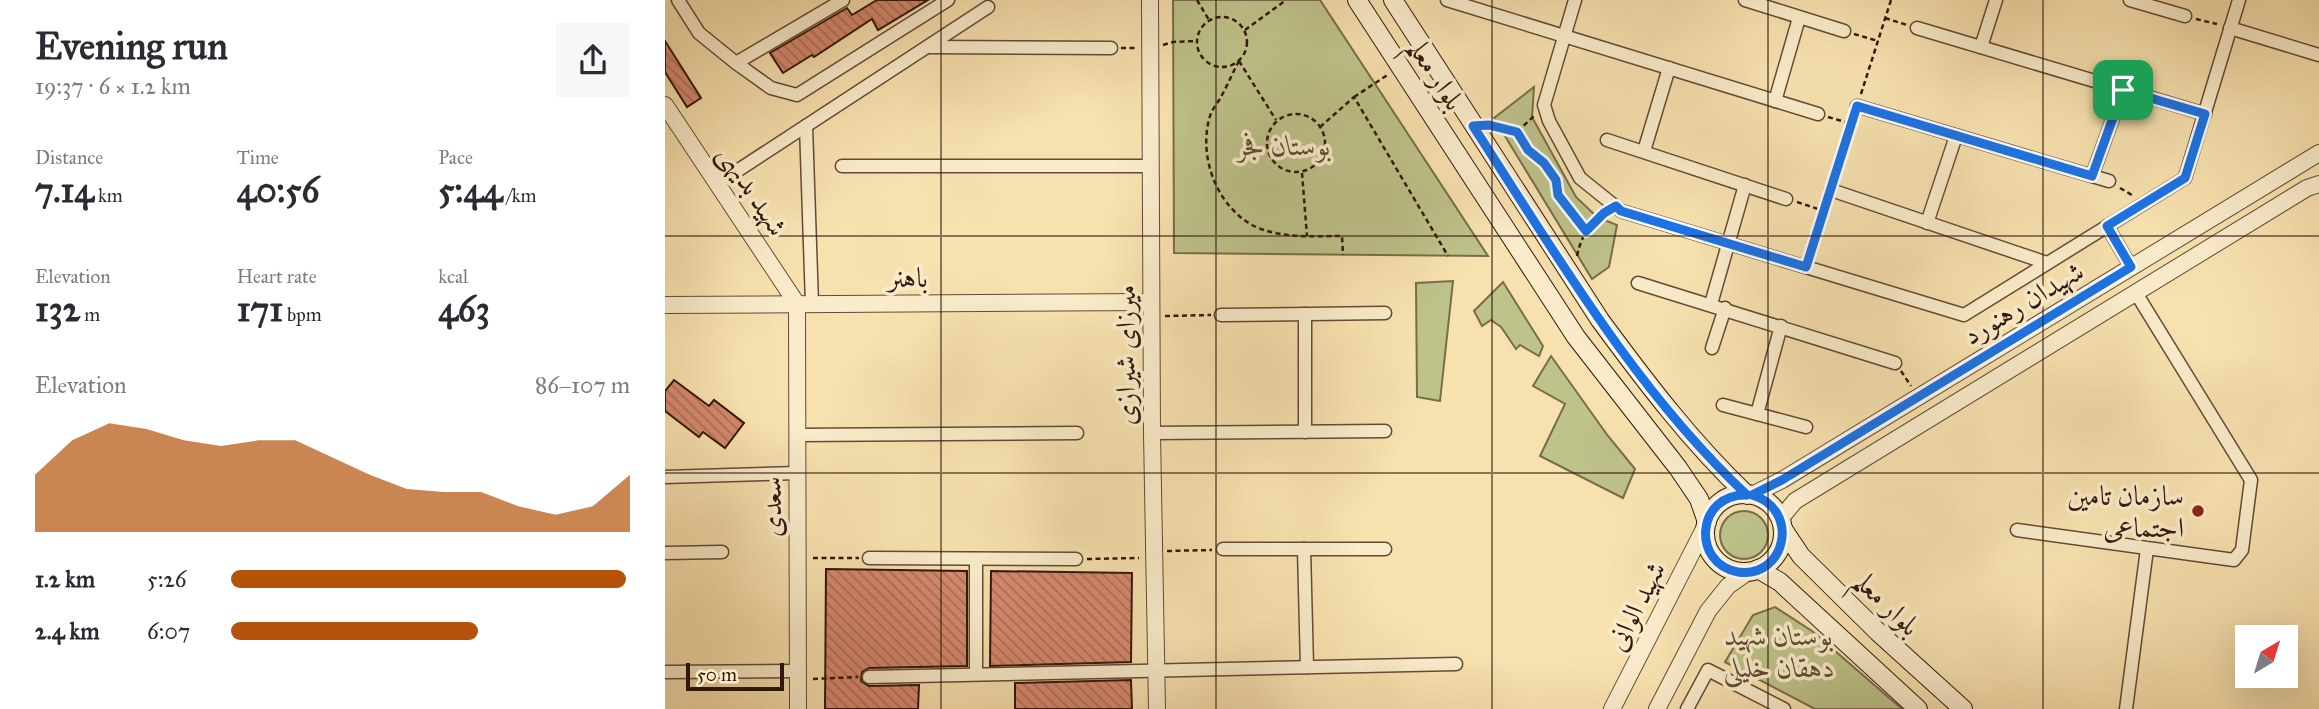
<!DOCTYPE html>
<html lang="en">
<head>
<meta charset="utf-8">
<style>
	body { margin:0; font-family:"IM FELL Great Primer",Amiri,serif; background:#f7f7f7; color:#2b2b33; height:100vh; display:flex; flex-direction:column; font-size:26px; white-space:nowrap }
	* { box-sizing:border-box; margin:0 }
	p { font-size:23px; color:#7c7c81 }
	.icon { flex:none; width:38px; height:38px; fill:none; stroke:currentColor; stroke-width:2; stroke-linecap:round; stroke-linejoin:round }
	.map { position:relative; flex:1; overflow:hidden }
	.details { display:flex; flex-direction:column; background:#fff; width:665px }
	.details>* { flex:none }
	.needle { width:46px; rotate:38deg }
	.fabs { position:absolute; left:1570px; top:625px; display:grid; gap:14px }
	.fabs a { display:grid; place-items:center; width:63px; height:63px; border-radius:0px; background:#fff; box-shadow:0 7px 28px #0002; font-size:35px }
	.scale { position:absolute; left:21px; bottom:18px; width:98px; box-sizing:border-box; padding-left:7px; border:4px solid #32170b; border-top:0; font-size:19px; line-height:24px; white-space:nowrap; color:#32170b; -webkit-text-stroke:5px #faeccb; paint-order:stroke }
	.pin { position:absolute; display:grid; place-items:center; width:60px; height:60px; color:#fff; margin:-30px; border-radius:14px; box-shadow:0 4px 10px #0006 }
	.round { display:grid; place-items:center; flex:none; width:74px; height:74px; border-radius:0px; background:#f7f7f7 }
	.summary { display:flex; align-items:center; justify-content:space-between; height:119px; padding:0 35px }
	h1 { font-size:38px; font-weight:700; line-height:52px }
	.stats { display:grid; grid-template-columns:repeat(3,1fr); gap:10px; height:119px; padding:7px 35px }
	.stats div { display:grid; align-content:center }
	.stats b { font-size:35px; font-weight:700 }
	.stats small { font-size:19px; font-weight:400 }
	.stats p { font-size:19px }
	.chart { height:196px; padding:14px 35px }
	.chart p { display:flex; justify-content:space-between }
	.chart svg { width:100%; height:126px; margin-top:7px; fill:#b45309; opacity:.7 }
	ul { padding:0 35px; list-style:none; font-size:23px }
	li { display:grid; grid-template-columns:112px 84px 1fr; align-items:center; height:52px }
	li i { height:18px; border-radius:9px; background:#b45309 }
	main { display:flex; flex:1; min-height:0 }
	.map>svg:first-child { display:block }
	.green { fill:#bec38a; stroke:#786d4a; stroke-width:2 }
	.building { fill:url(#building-back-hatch); stroke:#32170b; stroke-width:2 }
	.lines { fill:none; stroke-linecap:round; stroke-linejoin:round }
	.minor-casing { stroke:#634a34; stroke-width:15 }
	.tertiary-casing { stroke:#634a34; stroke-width:18 }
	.secondary-casing { stroke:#32170b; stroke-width:20 }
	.path { stroke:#32170b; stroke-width:2.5; stroke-dasharray:5 3.5; stroke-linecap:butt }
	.minor { stroke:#faeccb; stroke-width:12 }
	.tertiary { stroke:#faeccb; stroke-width:16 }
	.secondary { stroke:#faeccb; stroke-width:18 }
	.route-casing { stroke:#fff; stroke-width:14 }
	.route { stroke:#1a73e8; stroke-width:9 }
	.grid { fill:none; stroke:#32170b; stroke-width:2; stroke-opacity:0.55 }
	.poi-dot { fill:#8f2418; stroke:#faeccb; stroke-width:2.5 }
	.labels { text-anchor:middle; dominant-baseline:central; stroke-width:7; stroke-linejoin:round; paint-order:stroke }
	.street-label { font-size:28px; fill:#32170b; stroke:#faeccb }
	.park-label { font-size:28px; font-style:italic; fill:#5c4b31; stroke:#faeccb }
	.poi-label { font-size:28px; fill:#32170b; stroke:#faeccb; text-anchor:end }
</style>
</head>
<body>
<main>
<section class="details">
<div class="summary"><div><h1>Evening run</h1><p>19:37 · 6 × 1.2 km</p></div><a class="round"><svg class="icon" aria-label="share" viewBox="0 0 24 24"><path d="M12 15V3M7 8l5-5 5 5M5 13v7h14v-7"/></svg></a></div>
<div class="stats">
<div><p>Distance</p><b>7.14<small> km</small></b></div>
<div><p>Time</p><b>40:56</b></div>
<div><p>Pace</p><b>5:44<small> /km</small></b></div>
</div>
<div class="stats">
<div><p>Elevation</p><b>132<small> m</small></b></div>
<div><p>Heart rate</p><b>171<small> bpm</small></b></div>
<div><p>kcal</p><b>463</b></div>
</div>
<div class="chart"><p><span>Elevation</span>86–107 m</p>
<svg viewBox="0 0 160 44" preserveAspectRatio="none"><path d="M0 44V24L10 12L20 6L30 8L40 12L50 14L60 12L70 12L80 18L90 24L100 29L110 30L120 30L130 35L140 38L150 35L160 24V44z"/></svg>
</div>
<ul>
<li><b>1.2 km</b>5:26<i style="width:99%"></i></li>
<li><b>2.4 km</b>6:07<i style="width:62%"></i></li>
</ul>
</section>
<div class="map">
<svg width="1654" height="709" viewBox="0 0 1654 709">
	<defs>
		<pattern id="building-back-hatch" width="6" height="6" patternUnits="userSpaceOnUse" patternTransform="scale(1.75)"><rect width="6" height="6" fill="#d6896e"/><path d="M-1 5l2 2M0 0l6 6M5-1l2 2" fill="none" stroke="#ae6f59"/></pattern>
	</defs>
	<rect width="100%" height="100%" fill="#f7e2af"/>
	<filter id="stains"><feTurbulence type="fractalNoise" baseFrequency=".00286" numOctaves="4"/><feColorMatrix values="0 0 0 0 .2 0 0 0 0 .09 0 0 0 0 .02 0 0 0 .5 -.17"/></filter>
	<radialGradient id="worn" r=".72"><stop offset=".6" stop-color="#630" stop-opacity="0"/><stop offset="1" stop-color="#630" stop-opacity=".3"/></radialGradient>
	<!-- green -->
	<g class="green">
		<polygon points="508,0 655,0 823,256 509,253"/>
		<polygon points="869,87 867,117 911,197 932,217 952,225 944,267 927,279 829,118"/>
		<polygon points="788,281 775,401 752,397 751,283"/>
		<polygon points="838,282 878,346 874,356 855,345 851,349 836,327 826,320 817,326 809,311"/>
		<polygon points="886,356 943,436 970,469 958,498 875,456 900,404 868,386"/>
		<circle cx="1079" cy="535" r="24"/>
		<polygon points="1110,607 1147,631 1237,709 1150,709 1060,662 1088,615"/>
	</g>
	<!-- building -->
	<g class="building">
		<polygon points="212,0 263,0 213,30 207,19 149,57 147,55 118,73 105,53 182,8 187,15"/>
		<polygon points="0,41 36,98 22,107 0,72"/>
		<polygon points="9,380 44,406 49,400 79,423 60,448 38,432 34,437 0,411 0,391"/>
		<polygon points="161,569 302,571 302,666 204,668 197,672 196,681 204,686 254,685 253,709 160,709"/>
		<polygon points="326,571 467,573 466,662 325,666"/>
		<polygon points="466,680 467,709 350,709 350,683"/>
	</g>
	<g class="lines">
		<defs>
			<g id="minor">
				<polyline points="13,0 34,33 71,63 106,88 132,95 283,0"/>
				<polyline points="782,0 1153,114"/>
				<polyline points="910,0 879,105 884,121 915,178 956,211 1299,315 1520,178 1574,0"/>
				<polyline points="1080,0 1179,31"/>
				<polyline points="1465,0 1520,16"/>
				<polyline points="1252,28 1540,114"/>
				<polyline points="1565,28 1654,55"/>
				<polyline points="262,47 446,48"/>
				<polyline points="1316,47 1331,0"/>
				<polyline points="71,63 178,0"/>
				<polyline points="1110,101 1134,18"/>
				<polyline points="1192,106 1444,181"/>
				<polyline points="141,126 147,304"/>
				<polyline points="942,140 1121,199"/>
				<polyline points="979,151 1004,68"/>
				<polyline points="177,166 485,166"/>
				<polyline points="1427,176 1458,90"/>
				<polyline points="52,184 323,7"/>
				<polyline points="1166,190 1382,263"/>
				<polyline points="1262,223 1291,136"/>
				<polyline points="1442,226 1466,267"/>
				<polyline points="973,283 1230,363"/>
				<polyline points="1046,304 1080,185"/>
				<polyline points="556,315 720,313"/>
				<polyline points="1047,348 1060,308"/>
				<polyline points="1058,405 1141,427"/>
				<polyline points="1092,414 1116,326"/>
				<polyline points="640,432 640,314"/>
				<polyline points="487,433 720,431"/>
				<polyline points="132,435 412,433"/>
				<polyline points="0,477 132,473"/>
				<polyline points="1352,530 1569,560 1577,550 1586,480 1471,293"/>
				<polyline points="558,549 720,549"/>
				<polyline points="639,549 642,667"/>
				<polyline points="0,553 57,552"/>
				<polyline points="204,558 411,559"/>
				<polyline points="311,559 311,674"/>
				<polyline points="0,672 133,671"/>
				<polyline points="204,677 791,664"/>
				<polyline points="1022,709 1043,670 1119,709"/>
				<polyline points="1461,709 1482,549"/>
			</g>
			<g id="tertiary">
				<polyline points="485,0 487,433 492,709"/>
				<polyline points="0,105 132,304 133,709"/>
				<polyline points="0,305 486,302"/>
				<polyline points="1087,495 1117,480 1654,153"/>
				<polyline points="1115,519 1130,501 1642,188 1654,184"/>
				<polyline points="947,709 1040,527"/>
				<polyline points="992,709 1043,611 1063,586 1083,572"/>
			</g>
			<g id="secondary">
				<polyline points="692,0 911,337 1013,468 1034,499 1042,522"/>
				<path d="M728 0 935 320C980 381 1026 442 1082 495"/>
				<circle cx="1079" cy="533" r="39"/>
				<polyline points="1118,529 1136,556 1213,632 1298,709"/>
				<polyline points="1093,569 1115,582 1253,709"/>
			</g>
		</defs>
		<!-- minor casing -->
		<use href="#minor" class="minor-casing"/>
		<!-- tertiary casing -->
		<use href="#tertiary" class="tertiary-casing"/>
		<!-- secondary casing -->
		<use href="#secondary" class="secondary-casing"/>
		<!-- path -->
		<g class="path">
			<polyline points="532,0 544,20"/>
			<circle cx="557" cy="42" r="25"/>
			<polyline points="1220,18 1242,25"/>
			<polyline points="1531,19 1552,24"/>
			<polyline points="580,30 621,0"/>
			<polyline points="1189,34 1213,41"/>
			<polyline points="498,45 508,42 532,41"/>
			<polyline points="456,48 470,48"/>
			<path d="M574 61C568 72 563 84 557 95 554 101 549 107 546 113 532 153 550 204 587 225 614 239 648 236 677 236L678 255"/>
			<polyline points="574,61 611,120"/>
			<polyline points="1196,94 1226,0"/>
			<polyline points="689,97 724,74"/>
			<circle cx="631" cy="143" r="29"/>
			<polyline points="1163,117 1187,124"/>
			<polyline points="828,126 852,132 870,115"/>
			<polyline points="655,127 689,97 783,256"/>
			<polyline points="852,132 863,150 879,163 891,180 893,195 921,231"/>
			<polyline points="637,173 642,236"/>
			<polyline points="1170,177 1189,117"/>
			<polyline points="1455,188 1467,195"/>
			<polyline points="1132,202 1159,211"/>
			<path d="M912 256C916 237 923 226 938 213"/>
			<polyline points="1145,257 1163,200"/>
			<polyline points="500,316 546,315"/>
			<polyline points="1236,371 1246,386"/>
			<polyline points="502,551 547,550"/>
			<polyline points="148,558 194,558"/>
			<polyline points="422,559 474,558"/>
			<polyline points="148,679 193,677"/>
		</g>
		<!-- minor -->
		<use href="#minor" class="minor"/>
		<!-- tertiary -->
		<use href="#tertiary" class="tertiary"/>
		<!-- secondary -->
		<use href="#secondary" class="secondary"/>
	</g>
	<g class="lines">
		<defs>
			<path id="route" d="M1458 90 1540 114 1520 178 1442 226 1466 267 1117 480 1087 495C1136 509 1121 579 1073 572 1026 564 1031 493 1082 495 970 390 891 254 808 126L824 125 852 132 863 150 879 163 891 180 893 195 921 231 939 213 951 206 956 211 1141 267 1192 106 1427 176Z"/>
		</defs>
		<!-- route casing -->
		<use href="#route" class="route-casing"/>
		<!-- route -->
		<use href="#route" class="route"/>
	</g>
	<!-- grid -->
	<path class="grid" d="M276 0V709M551 0V709M827 0V709M1103 0V709M1378 0V709M0 236H1654M0 473H1654"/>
	<!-- markers -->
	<circle class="poi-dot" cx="1533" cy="511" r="7"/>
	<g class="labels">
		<!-- street labels -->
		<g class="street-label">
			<text transform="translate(771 74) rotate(57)">بلوار معلم</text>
			<text transform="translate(88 190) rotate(57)">شهید بدیهی</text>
			<text x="243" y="277">باهنر</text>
			<text transform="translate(1358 303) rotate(-31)">شهیدان رهنورد</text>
			<text transform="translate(460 355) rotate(-90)">میرزای شیرازی</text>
			<text transform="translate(106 507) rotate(-90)">سعدی</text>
			<text transform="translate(1222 603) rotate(44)">بلوار معلم</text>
			<text transform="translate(971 606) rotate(-63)">شهید الوانی</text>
		</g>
		<!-- park labels -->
		<g class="park-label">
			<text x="619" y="145">بوستان فجر</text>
			<text x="1114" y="635">بوستان شهید<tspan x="1114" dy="32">دهقان خلیلی</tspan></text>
		</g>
		<!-- poi labels -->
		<g class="poi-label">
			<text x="1519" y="495">سازمان تامین<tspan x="1519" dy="32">اجتماعی</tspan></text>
		</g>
	</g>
	<rect width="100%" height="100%" filter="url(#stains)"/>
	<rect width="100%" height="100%" fill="url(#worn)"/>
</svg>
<div class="fabs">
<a><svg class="needle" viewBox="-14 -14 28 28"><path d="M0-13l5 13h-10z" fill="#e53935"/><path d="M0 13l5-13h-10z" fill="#7c7c81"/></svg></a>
</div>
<div class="scale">50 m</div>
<div class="pin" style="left:1458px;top:90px;background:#1e9e55"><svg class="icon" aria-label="arrive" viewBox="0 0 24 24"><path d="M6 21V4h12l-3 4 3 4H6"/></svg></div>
</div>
</main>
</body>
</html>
